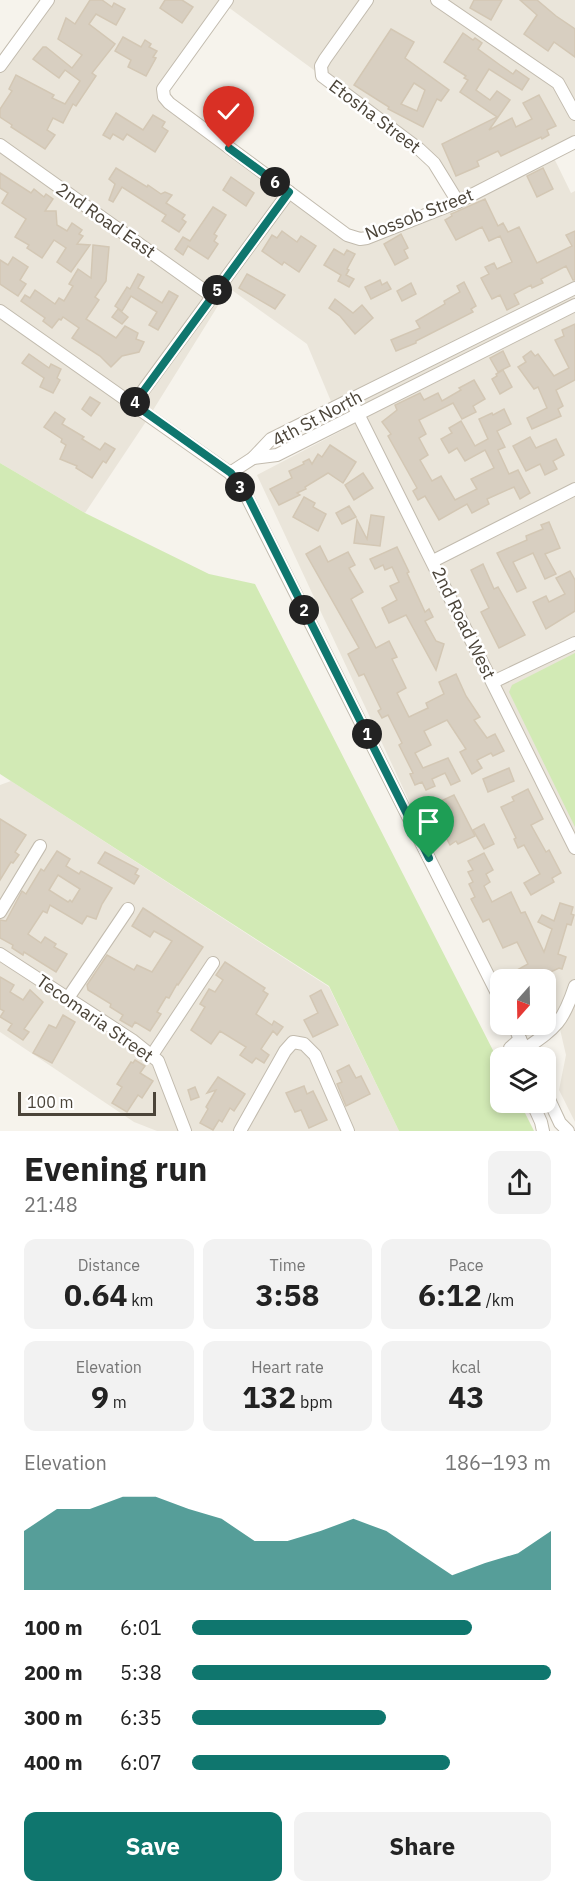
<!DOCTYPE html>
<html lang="en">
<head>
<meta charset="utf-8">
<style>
	body { margin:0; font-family:"IBM Plex Sans",sans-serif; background:#f2f2f2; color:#222; height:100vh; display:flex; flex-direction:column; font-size:22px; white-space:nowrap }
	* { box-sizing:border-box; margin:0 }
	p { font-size:20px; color:#767676 }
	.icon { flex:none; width:33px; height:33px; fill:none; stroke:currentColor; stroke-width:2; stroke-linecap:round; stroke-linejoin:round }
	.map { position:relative; height:1131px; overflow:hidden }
	.side { display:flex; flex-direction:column; background:#fff; flex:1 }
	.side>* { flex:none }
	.needle { width:39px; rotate:200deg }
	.buttons { position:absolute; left:490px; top:969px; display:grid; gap:12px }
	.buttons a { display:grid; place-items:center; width:66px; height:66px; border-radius:12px; background:#fff; box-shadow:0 3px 9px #0003; font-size:30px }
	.scale { position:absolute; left:18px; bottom:15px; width:138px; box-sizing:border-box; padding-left:6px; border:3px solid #4b4439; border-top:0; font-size:16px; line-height:21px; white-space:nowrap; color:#4b4439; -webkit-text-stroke:4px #fff; paint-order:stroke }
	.pin { position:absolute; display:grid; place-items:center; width:51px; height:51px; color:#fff; margin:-62px -26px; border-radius:50% 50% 50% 0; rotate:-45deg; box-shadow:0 0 6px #0007 }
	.pin .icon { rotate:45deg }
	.km { position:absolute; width:30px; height:30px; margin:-15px; border-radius:50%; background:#222; color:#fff; font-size:16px; line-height:30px; text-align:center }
	.round { display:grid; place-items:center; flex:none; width:63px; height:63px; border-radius:12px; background:#f2f2f2 }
	.headline { display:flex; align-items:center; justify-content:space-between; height:102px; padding:0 24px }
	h1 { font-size:33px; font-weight:700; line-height:45px }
	.stats { display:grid; grid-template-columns:repeat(3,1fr); gap:9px; height:102px; padding:6px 24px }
	.stats div { display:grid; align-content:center; border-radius:12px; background:#f2f2f2; text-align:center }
	.stats b { font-size:30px; font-weight:700 }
	.stats small { font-size:16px; font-weight:400 }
	.stats p { font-size:16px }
	.chart { height:168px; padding:12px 24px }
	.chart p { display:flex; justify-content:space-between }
	.chart svg { width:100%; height:108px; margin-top:6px; fill:#0f766e; opacity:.7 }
	.action { display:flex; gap:12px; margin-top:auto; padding:12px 24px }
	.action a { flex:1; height:69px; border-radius:12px; background:#0f766e; color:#fff; font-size:24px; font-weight:700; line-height:69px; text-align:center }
	.action a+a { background:#f2f2f2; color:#222 }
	ul { padding:0 24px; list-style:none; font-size:20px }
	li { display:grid; grid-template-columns:96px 72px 1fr; align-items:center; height:45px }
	li i { height:15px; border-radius:8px; background:#0f766e }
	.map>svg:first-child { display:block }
	.residential { fill:#eae5da; fill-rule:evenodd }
	.green { fill:#d2eab5 }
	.building { fill:#d8cfc1; stroke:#d3c7b4; stroke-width:1.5; fill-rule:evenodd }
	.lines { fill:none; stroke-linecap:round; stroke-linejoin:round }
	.minor-casing { stroke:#c2bbae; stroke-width:14 }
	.minor { stroke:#fff; stroke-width:12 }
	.route-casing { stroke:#fff; stroke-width:12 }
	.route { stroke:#0f766e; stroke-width:8 }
	.labels { text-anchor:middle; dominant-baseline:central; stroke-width:5; stroke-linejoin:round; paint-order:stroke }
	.street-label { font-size:18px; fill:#4b4439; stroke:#fff }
</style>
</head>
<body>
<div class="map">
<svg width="575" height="1131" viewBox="0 0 575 1131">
	<rect width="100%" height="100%" fill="#f6f3ec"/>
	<!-- residential -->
	<g class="residential">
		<path d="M48 0H575V142L552 154 571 193 575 191V1122L559 1090 566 1055 556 1012 546 1022V980H501V998L257 475 343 430 307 344 229 288 145 423 85 513 0 463V66ZM224 4 322 76 444 177 458 202 360 239 164 97Z"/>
		<polygon points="11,781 329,987 399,1131 157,1131 134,1122 0,1032 0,785"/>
		<polygon points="513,1025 543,1025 536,1032 520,1039"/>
	</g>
	<!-- green -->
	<g class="green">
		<polygon points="0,463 85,513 209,574 255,584 501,1066 501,1102 520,1103 534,1131 399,1131 329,986 0,774"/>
		<polygon points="575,653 575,827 509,692 512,685"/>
	</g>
	<!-- building -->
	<g class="building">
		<polygon points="90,0 102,0 112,7 114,3 125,9 116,25 96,14 89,24 115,44 92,73 96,76 76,106 73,104 63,123 53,118 47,130 55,135 45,149 11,127 12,125 0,117 0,109 12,91 9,89 16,75 54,95 52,98 65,104 80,81 65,70 59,78 33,59 43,47 46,47 72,68 82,55 58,39 66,18 75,24"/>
		<polygon points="165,0 182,0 193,7 182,23 160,8"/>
		<polygon points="474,0 502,0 491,20 470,8"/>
		<polygon points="520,0 537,0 556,16 575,29 575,57 554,42 548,51 524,34 537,15"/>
		<path d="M391 29 414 42 405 58 449 90 441 101 437 99 423 127 388 109 389 107 354 85ZM414 83 425 90 417 111 401 104Z"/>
		<polygon points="463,33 473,40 475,38 482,43 478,49 500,65 513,74 516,70 529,79 522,90 489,69 476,90 490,100 497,91 510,100 489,130 512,118 516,127 532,119 523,103 539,95 556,126 547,130 549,135 542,139 541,137 501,156 498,151 477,161 479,166 456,176 442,144 497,117 460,92 468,80 464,78 466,76 444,62"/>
		<polygon points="123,37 141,47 145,40 151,44 149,47 157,51 153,57 156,58 146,76 128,67 131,60 115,51"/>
		<polygon points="116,113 143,130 153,115 165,122 162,127 168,131 155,152 127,134 123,140 113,134 110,139 103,135"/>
		<polygon points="116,168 147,187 148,185 161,194 165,192 172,195 166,203 185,215 182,219 186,222 179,232 162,221 166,215 122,187 113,202 109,200 115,184 109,179"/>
		<polygon points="543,168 553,189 537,197 527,176"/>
		<polygon points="0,173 31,193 34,189 44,197 46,194 53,199 45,211 56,211 57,225 67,231 72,223 82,230 79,234 83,236 77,244 90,245 71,272 57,262 66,248 54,240 42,258 27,248 29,245 15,237 26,219 2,203 8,193 0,188"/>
		<polygon points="231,177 254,193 246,206 223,190"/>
		<polygon points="485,199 498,226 503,223 508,232 519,227 537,263 572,246 566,235 575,231 575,280 573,280 566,266 541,279 543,283 532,288 531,285 514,294 519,304 507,310 500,295 492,299 481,278 489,274 485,267 494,263 497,269 512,262 500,236 489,241 482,227 456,240 445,220 452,216 451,214"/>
		<polygon points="213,207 226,215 214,234 217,236 214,241 218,244 208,259 188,246 183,255 175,249 183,237 190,241"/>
		<polygon points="282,231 297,242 301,236 316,246 299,272 284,262 282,265 262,251 272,235 277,238"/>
		<polygon points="401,234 408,248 404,250 408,258 395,265 384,244"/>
		<polygon points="93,245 109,247 106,281 95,297 99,300 86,319 116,338 125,326 138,333 136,339 144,342 139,352 122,356 111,367 100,356 72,338 79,328 63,317 61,320 59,319 52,328 43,321 45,318 21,301 25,295 30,298 35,290 55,304 59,298 64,301 73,286 69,284 78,269 91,278"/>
		<polygon points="334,249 344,255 347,250 355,254 347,269 349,270 346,275 354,279 349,287 338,281 341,275 324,265"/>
		<polygon points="13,257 28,267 20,280 26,284 18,296 0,284 0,260 8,265"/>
		<polygon points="138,274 144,277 138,288 162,303 169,291 178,296 158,330 149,325 157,312 131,296 122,311 115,306 127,287 130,289"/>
		<polygon points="247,274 285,295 275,309 239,288"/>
		<polygon points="380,280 382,285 387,282 391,289 371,299 365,287"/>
		<polygon points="464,282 476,306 471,309 473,312 416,341 416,343 396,351 391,340 420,328 416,321 445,304 444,301 460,292 457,286"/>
		<polygon points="411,283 416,294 402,301 397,291"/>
		<polygon points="335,299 353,313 362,305 373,318 355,334 340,316 329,308"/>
		<polygon points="118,309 128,317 122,324 112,317"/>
		<polygon points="575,324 575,380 556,390 563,406 558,409 561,416 532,429 527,418 547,408 538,387 534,389 518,367 526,362 523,357 531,351 535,356 538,354 554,376 569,368 555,340 564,336 562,330"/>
		<polygon points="503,351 510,366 498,372 490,358"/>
		<polygon points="29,354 49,368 51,364 61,369 57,378 60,380 53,393 40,387 44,378 22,363"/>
		<polygon points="503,370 512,387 500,394 492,379 497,376 496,374"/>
		<polygon points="474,380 485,399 473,406 476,412 462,419 453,403 419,420 426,434 419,438 428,455 420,460 432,481 441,476 455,500 477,489 471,479 494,468 485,450 465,461 457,448 449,453 441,439 452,433 449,428 461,421 475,446 488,439 479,419 492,413 493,415 504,409 511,424 497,431 505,447 498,450 509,474 518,470 530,493 520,499 514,487 487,499 489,504 472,513 467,504 439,520 425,496 418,500 413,491 417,488 388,436 391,434 382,422 397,410 395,405 420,393 424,400 438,393 442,401 461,390 459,388"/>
		<polygon points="90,397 100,403 91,416 82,409"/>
		<polygon points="55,412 65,419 62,424 84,437 82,439 100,450 105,443 115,449 106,463 103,461 92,478 76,468 77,466 60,459 66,445 61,442 62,439 44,427"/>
		<polygon points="530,437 536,448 556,439 564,455 553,461 557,469 545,475 540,464 526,471 513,446"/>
		<polygon points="330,445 356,462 343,483 328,473 305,487 306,489 297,493 300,495 279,505 270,489 292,478 289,471 304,464 303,462 309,459 312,464 318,454 322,457"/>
		<polygon points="363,473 373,488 354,500 345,485"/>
		<polygon points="304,497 315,503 313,507 326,514 318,531 293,517"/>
		<polygon points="349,506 356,517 342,524 336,513"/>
		<polygon points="371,515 384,517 380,546 354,543 357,520 367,539"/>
		<polygon points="549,522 560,548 545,554 556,574 545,579 533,553 513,562 526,588 517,592 497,553 527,540 526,536 543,529 541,525"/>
		<polygon points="320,546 328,562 348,552 355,565 349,568 363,592 351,599 376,648 389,641 397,657 392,659 406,688 397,693 409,717 428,708 426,703 444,694 439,682 456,674 466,696 480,717 474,720 487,738 495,734 504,751 493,756 491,753 477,760 482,768 472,774 460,752 466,749 447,720 424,731 431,745 415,753 423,768 448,758 460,781 451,785 445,773 432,779 435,786 426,790 422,782 415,785 410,774 413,773 399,745 402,743 388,715 382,718 378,711 381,709 364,674 359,676 348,654 359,648 306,554"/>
		<polygon points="397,547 409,572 407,573 425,612 429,609 433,617 425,621 436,641 444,644 436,670 406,615 389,623 382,608 397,600 390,586 399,582 392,567 385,570 383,565 375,569 370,559"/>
		<polygon points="483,564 494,589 498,587 525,635 499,648 481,612 489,608 471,570"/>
		<polygon points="570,571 575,580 575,611 546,629 533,602 546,596 549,602 565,594 556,578"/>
		<polygon points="509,768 514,781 488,792 483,779"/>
		<polygon points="528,789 543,819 531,825 546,852 549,850 561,873 552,878 554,882 531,895 524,883 540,874 524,845 518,848 514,839 516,838 501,807 514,801 512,797"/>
		<polygon points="454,795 475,836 458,844 456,841 450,845 443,832 440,833 436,826 439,824 437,820 439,820 432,805"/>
		<polygon points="0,819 26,835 15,852 19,855 13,863 11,862 0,880"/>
		<polygon points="484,824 494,844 484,849 473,830"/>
		<path d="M57 851 70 859 66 866 79 874 81 871 112 888 102 904 96 919 87 916 82 924 50 905 47 913 43 911 28 934 41 943 45 937 56 944 54 947 67 954 56 972 24 952 23 955 12 948 13 945 0 938V920L6 921 22 891 26 894 41 869 44 871ZM58 875 80 889 72 902 70 900 68 902 49 890Z"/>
		<polygon points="105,852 138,869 135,874 139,876 134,884 98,863"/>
		<polygon points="484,853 493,870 486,874 490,882 484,886 492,902 511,892 521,913 525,912 544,952 552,929 538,922 542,915 554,921 560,903 573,907 571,914 574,915 571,925 567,924 558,954 566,957 562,969 559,968 540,977 541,980 499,980 528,964 517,942 503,948 489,919 483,922 471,899 475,897 469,884 473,882 468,872 473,870 468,861"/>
		<polygon points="143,908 203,947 178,985 177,984 169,998 166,997 157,1012 161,1014 150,1031 135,1022 132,1027 120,1020 123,1015 110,1007 111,1004 88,990 87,985 107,955 134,970 137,965 152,972 172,941 154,931 150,937 132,926"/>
		<polygon points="225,962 265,988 263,991 268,994 256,1014 272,1025 274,1021 283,1027 277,1035 273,1031 261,1049 269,1055 264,1063 256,1058 252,1063 240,1055 246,1047 220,1031 211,1044 191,1030 205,1007 200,1004 209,989 215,992 223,980 216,975"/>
		<polygon points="0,977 14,985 10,992 23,1000 30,990 43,1002 24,1029 29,1032 23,1040 8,1030 12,1024 0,1017 4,1011 0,1009"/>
		<polygon points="321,990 338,1025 313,1037 304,1020 318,1013 310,996"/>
		<polygon points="63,1015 75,1022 52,1063 33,1053 49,1025 56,1028"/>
		<polygon points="135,1060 145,1066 140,1073 153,1081 142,1098 138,1095 127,1112 112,1103 122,1087 117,1084 131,1062 133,1063"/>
		<polygon points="349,1065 356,1078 361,1076 370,1094 346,1106 337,1084 342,1082 337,1071"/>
		<polygon points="218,1077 245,1094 234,1111 230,1108 222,1122 219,1120 213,1130 200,1123 208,1109 206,1107 216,1090 207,1093"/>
		<polygon points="304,1086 307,1094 313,1091 327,1120 309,1128 301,1110 295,1112 286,1093"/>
		<polygon points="195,1087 199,1097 191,1100 188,1090"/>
	</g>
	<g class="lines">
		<defs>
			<g id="minor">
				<polyline points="227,0 163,89 164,97 169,103 347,235 360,239 367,238 458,202 575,142"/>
				<polyline points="367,0 325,59 321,66 322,76 419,149 434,163 458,202"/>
				<polyline points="437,0 558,83 575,114"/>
				<polyline points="0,66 48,0"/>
				<polyline points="0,145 212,296"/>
				<polyline points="0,311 230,473 248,499 501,1001"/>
				<polyline points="351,400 575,848"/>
				<polyline points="134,403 289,192"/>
				<polyline points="253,458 277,455 575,305"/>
				<polyline points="230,473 253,458 271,439 575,288"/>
				<polyline points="433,561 575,489"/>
				<polyline points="493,682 575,643"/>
				<polyline points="0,912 40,846"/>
				<polyline points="0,954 132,1040 158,1061 185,1131"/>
				<polyline points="68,998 128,909"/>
				<polyline points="513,1024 529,1058"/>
				<path d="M525 1049C557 1027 563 1022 575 986"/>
				<polyline points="152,1055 213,963"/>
				<polyline points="512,1058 510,1048 520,1039"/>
				<polyline points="546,1093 560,1123 568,1131"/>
				<polyline points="532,1102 541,1122 543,1131"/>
				<polyline points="240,1131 285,1051 293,1042 304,1044 315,1055 348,1131"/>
			</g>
		</defs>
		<!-- minor casing -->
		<use href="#minor" class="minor-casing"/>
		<!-- minor -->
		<use href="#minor" class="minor"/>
	</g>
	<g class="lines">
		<defs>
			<polyline id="route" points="229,148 289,192 134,404 231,473 249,499 429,858"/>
		</defs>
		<!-- route casing -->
		<use href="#route" class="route-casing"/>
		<!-- route -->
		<use href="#route" class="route"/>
	</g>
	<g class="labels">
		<!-- street labels -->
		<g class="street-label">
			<text transform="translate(375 116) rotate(37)">Etosha Street</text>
			<text transform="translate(419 214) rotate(-21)">Nossob Street</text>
			<text transform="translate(106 220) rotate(35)">2nd Road East</text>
			<text transform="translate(317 418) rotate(-28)">4th St North</text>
			<text transform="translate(464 623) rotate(64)">2nd Road West</text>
			<text transform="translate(95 1018) rotate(35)">Tecomaria Street</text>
		</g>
	</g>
</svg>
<div class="buttons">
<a><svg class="needle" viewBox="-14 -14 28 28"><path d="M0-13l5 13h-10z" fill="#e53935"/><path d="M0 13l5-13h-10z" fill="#767676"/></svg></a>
<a><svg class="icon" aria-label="layers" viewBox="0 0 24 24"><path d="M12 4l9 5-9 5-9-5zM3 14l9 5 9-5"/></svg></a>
</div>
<div class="scale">100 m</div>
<div class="pin" style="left:429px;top:858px;background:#1e9e55"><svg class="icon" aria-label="arrive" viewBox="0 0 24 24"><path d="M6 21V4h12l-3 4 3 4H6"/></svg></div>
<div class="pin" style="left:229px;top:148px;background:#d93025"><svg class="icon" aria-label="check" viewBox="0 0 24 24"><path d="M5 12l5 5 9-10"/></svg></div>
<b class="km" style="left:367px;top:734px">1</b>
<b class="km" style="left:304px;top:610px">2</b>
<b class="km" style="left:240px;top:487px">3</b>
<b class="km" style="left:135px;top:402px">4</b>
<b class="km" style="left:217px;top:290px">5</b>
<b class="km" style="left:275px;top:182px">6</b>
</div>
<section class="side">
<div class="headline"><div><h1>Evening run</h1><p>21:48</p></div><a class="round"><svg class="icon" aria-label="share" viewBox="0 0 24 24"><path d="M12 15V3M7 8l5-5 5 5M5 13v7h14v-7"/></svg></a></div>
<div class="stats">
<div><p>Distance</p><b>0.64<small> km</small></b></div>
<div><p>Time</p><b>3:58</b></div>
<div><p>Pace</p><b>6:12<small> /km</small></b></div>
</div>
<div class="stats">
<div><p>Elevation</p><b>9<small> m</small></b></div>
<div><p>Heart rate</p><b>132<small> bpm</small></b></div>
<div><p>kcal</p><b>43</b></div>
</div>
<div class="chart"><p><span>Elevation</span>186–193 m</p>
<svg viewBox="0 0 160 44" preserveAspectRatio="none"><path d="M0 44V20L10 11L20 11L30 6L40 6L50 11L60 15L70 24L80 24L90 20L100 15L110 20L120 29L130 38L140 33L150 29L160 20V44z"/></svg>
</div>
<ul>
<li><b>100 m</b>6:01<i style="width:78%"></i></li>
<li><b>200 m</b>5:38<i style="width:100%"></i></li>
<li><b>300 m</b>6:35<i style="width:54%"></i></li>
<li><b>400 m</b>6:07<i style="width:72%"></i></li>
</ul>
<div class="action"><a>Save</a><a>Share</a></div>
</section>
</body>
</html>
